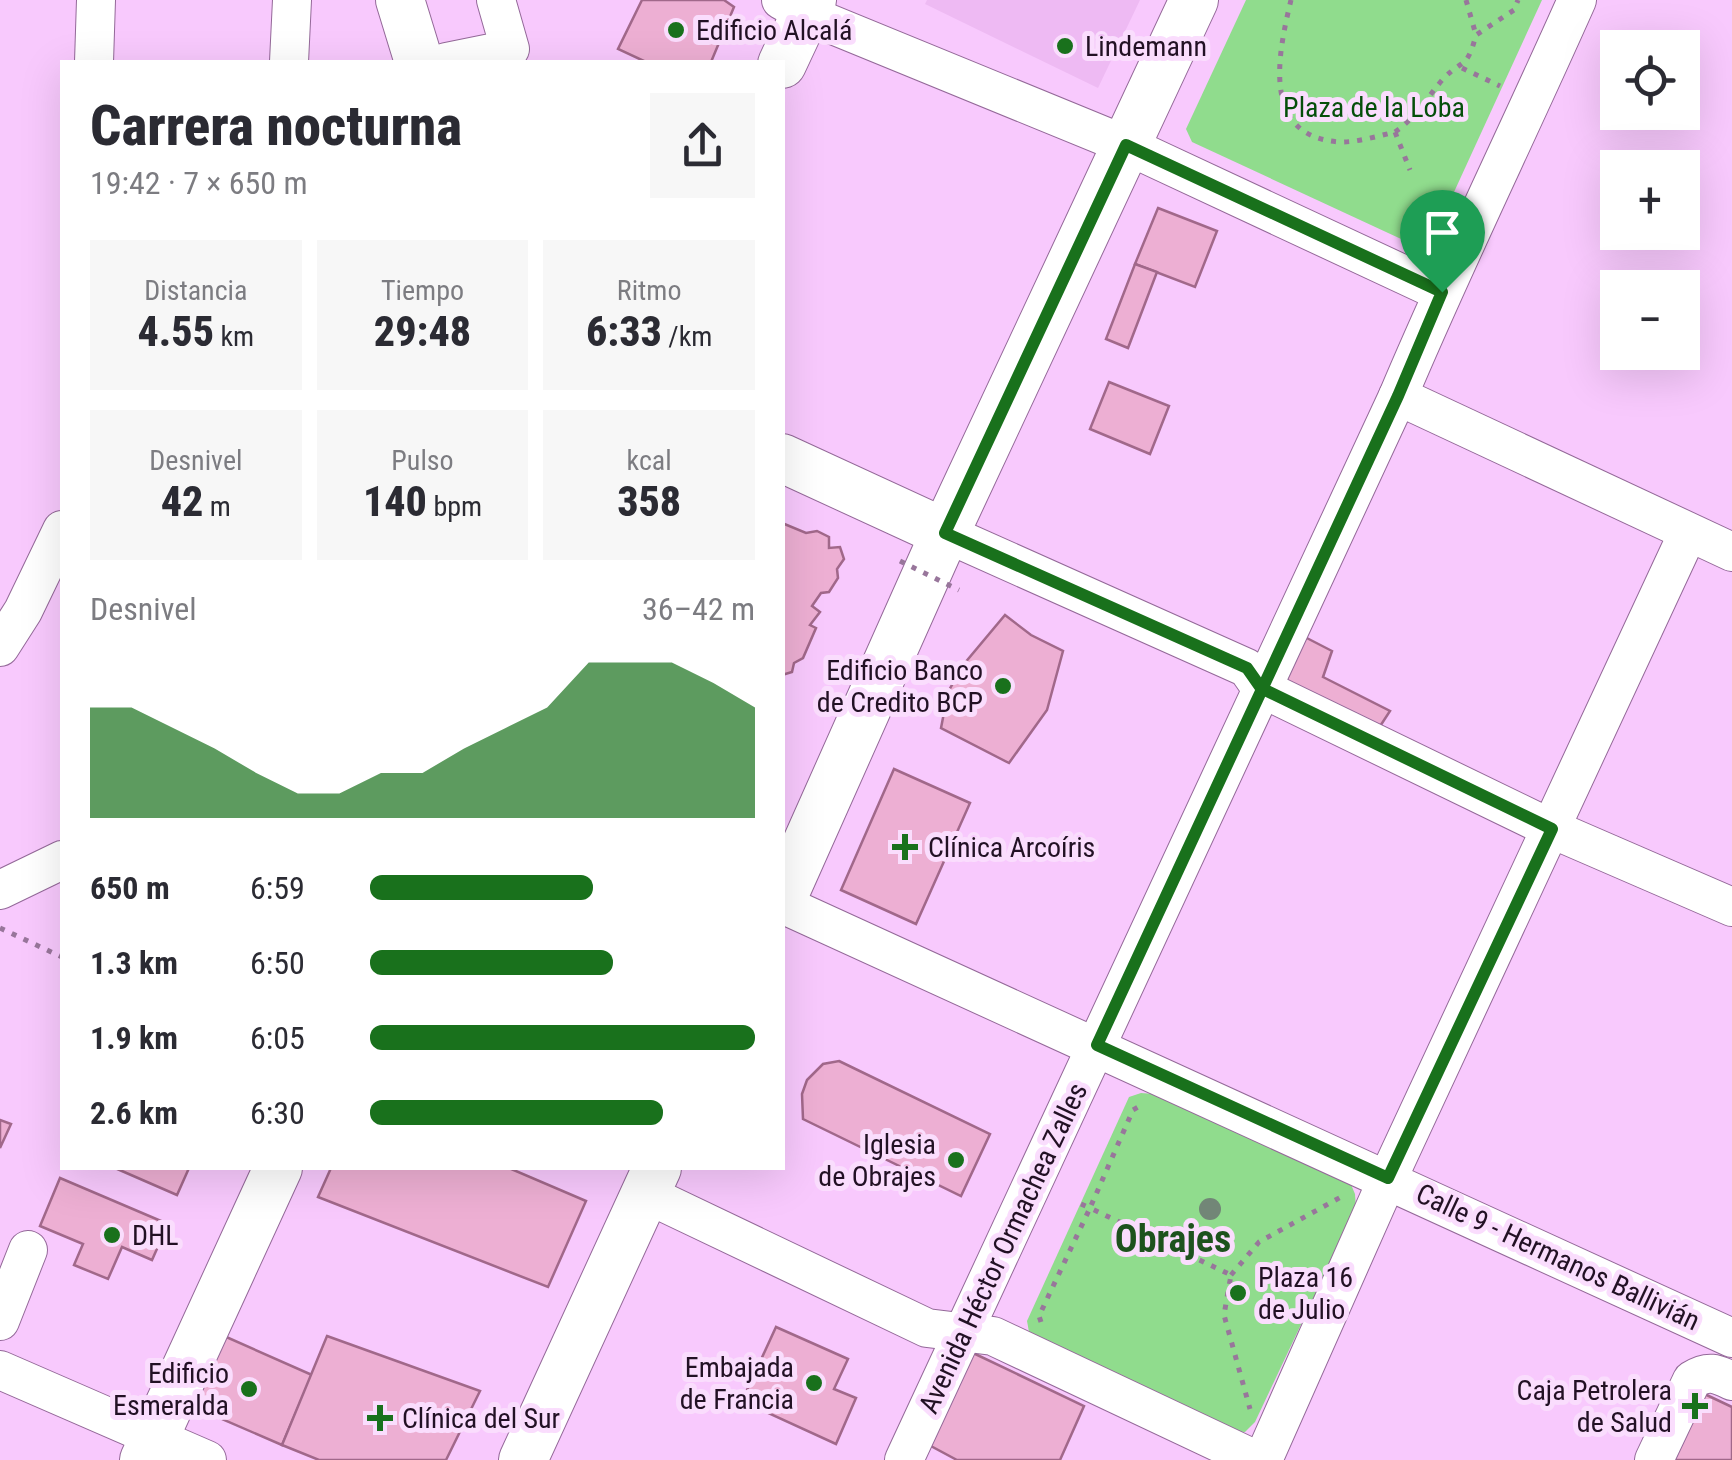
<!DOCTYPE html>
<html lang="es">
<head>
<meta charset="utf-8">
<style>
	body { margin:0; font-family:"Roboto Condensed",sans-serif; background:#f7f7f7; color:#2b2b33; height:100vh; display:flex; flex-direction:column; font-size:38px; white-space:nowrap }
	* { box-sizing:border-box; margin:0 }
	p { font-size:32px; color:#7c7c81 }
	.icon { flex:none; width:55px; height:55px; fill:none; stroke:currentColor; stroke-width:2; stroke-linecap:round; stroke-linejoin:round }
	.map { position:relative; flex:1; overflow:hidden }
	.details { position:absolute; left:60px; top:60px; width:725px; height:1110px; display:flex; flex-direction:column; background:#fff; border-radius:0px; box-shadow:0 10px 40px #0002 }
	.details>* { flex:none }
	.fabs { position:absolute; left:1600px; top:30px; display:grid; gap:20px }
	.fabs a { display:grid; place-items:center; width:100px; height:100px; border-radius:0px; background:#fff; box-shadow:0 10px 40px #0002; font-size:50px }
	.pin { position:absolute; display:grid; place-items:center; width:85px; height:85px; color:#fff; margin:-102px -42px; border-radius:50% 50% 50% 0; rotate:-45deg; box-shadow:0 0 10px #0007 }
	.pin .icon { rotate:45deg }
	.round { display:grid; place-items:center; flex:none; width:105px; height:105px; border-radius:0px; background:#f7f7f7 }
	.head { display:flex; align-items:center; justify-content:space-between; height:170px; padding:0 30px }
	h1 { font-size:55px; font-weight:800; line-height:75px }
	.stats { display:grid; grid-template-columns:repeat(3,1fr); gap:15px; height:170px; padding:10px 30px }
	.stats div { display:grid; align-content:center; border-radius:0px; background:#f7f7f7; text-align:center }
	.stats b { font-size:42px; font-weight:800 }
	.stats small { font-size:28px; font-weight:400 }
	.stats p { font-size:28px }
	.chart { height:280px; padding:20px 30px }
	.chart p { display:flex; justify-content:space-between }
	.chart svg { width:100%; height:180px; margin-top:10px; fill:#19711c; opacity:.7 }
	ul { padding:0 30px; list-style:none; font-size:32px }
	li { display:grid; grid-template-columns:160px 120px 1fr; align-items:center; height:75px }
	li i { height:25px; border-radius:12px; background:#19711c }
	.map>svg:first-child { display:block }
	.built { fill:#eebaf3 }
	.green { fill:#90dc8d }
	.building { fill:#edafd3; stroke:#a1688a; stroke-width:2.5 }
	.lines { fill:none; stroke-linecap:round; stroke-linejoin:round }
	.minor-casing { stroke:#946999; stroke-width:40 }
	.major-casing { stroke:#946999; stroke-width:50 }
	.path { stroke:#98769b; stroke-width:5; stroke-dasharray:5 8; stroke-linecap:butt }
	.minor { stroke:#fff; stroke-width:38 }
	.major { stroke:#fff; stroke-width:48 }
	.path-bridge { stroke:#98769b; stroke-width:5; stroke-dasharray:5 8; stroke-linecap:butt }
	.tree { fill:#728677 }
	.route-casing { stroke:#fff; stroke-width:20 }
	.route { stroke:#19711c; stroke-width:12 }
	.poi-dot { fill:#19711c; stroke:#faddfd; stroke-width:4 }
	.labels { text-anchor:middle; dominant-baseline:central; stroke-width:10; stroke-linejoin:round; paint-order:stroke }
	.poi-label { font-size:28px; fill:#221124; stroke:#faddfd; text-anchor:start }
	.park-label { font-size:28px; fill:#054f0a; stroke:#faddfd }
	.street-label { font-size:28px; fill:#221124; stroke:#faddfd }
	.district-label { font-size:38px; font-weight:bold; fill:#1d521d; stroke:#faddfd }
</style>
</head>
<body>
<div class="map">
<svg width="1732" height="1460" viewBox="0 0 1732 1460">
	<rect width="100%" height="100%" fill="#f8c9fd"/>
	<!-- built -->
	<polygon class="built" points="927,0 1140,0 1098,88 925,4"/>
	<!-- green -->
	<g class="green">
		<polygon points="1246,0 1542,0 1427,251 1192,142 1186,129"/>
		<polygon points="1141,1093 1154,1094 1350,1182 1355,1194 1356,1208 1255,1422 1245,1432 1227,1431 1038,1339 1029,1332 1027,1321 1129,1097"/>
	</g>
	<!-- building -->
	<g class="building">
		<polygon points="642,0 724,0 734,7 711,62 646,62 618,49"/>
		<polygon points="1158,208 1217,231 1195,287 1135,264"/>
		<polygon points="1135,264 1157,272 1128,348 1106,339"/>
		<polygon points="1109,382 1169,406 1150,454 1090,429"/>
		<polygon points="782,523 806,533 817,531 829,537 829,548 840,547 844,559 837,569 838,578 829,592 821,593 812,606 820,612 810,625 816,628 803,658 794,663 792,672 782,675"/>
		<polygon points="1005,615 1031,635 1063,651 1047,710 1009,763 941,728 948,692 964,664"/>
		<polygon points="1299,634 1332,651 1323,677 1390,711 1373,737 1276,687"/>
		<polygon points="894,769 970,803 916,924 841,890"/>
		<polygon points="839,1061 990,1134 961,1196 803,1119 802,1094 807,1080 823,1064"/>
		<polygon points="0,1120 11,1124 0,1148"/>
		<polygon points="115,1168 189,1168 177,1195"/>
		<polygon points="331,1168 509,1168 586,1201 548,1287 318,1197"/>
		<polygon points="60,1178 168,1224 152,1260 122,1247 108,1279 74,1265 83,1244 40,1226"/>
		<polygon points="776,1327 848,1359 834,1389 856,1398 836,1444 742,1401"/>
		<polygon points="215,1332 312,1375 282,1445 185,1403"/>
		<polygon points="327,1336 480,1391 446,1460 319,1460 282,1445"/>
		<polygon points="971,1352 1084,1406 1060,1460 957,1460 929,1445"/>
		<polygon points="1694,1389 1732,1407 1732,1460 1661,1460"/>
	</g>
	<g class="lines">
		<defs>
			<g id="minor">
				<polyline points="781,0 806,14 1126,145 1441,292"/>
				<polyline points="94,62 96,0"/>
				<polyline points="289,62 292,0"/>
				<polyline points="446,62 510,49 496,0"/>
				<polyline points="1398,396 1732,552"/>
				<polyline points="945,533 1247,668 1261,688 1552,829 1732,907"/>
				<polyline points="0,647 23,611 62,530"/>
				<polyline points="0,890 62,860"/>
				<polyline points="782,904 1732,1338"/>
				<polyline points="644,1193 927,1328 993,1336 1256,1460"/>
				<polyline points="0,1321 28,1250"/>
				<polyline points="0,1370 207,1460"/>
				<path d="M904 1460 1398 396C1454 263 1518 133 1577 0"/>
				<polyline points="1263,1460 1388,1178 1688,533"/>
				<path d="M1654 1460 1692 1380C1708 1370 1716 1373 1732 1381"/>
			</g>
			<g id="major">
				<polyline points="400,0 419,62"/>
				<polyline points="782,64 812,0"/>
				<polyline points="782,458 945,533"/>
				<polyline points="782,899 945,533 1194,0"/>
				<polyline points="144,1460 278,1168"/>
				<polyline points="523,1460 657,1168"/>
			</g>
		</defs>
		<!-- minor casing -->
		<use href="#minor" class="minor-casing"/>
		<!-- major casing -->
		<use href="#major" class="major-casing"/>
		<!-- path -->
		<g class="path">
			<path d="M1291 0C1278 54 1260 138 1341 142 1359 142 1378 136 1395 132L1410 170"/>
			<polyline points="1466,0 1476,35"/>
			<polyline points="1462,68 1500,86"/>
			<path d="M1395 132C1417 117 1427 97 1444 78 1464 58 1467 69 1476 35L1514 10 1518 0"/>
			<polyline points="0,928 62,957"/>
			<polyline points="1081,1204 1090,1208 1133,1110 1140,1106"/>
			<polyline points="1231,1275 1259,1242 1341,1197"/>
			<polyline points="1041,1322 1039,1316 1090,1208 1231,1275 1224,1315 1250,1409"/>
		</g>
		<!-- minor -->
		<use href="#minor" class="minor"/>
		<!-- major -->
		<use href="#major" class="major"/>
		<!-- path-bridge -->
		<polyline class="path-bridge" points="900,561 959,590"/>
	</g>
	<!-- trees -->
	<circle class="tree" cx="1210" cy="1209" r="11"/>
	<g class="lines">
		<defs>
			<polyline id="route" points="1442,292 1398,396 1097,1045 1388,1178 1552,829 1261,688 1247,668 945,533 1126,145 1442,292"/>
		</defs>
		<!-- route casing -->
		<use href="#route" class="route-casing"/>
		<!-- route -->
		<use href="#route" class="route"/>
	</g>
	<!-- markers -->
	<g class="poi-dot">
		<circle cx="676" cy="30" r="10"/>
		<circle cx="1065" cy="46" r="10"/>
		<circle cx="1003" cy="686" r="10"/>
		<path d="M900 832h10v10h10v10h-10v10h-10v-10h-10v-10h10z"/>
		<circle cx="956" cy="1160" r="10"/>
		<circle cx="112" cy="1235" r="10"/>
		<circle cx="1238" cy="1293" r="10"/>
		<circle cx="814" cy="1383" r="10"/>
		<circle cx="249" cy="1389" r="10"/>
		<path d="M1690 1391h10v10h10v10h-10v10h-10v-10h-10v-10h10z"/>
		<path d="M375 1403h10v10h10v10h-10v10h-10v-10h-10v-10h10z"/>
	</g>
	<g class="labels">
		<!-- poi labels -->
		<g class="poi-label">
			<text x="696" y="30">Edificio Alcalá</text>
			<text x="1085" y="46">Lindemann</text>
			<text x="983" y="670" text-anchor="end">Edificio Banco<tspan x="983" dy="32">de Credito BCP</tspan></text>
			<text x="928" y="847">Clínica Arcoíris</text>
			<text x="936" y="1144" text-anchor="end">Iglesia<tspan x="936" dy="32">de Obrajes</tspan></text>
			<text x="132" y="1235">DHL</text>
			<text x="1258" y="1277">Plaza 16<tspan x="1258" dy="32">de Julio</tspan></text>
			<text x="794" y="1367" text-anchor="end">Embajada<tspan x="794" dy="32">de Francia</tspan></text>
			<text x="229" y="1373" text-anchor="end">Edificio<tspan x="229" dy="32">Esmeralda</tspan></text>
			<text x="1672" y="1390" text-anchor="end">Caja Petrolera<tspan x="1672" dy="32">de Salud</tspan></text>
			<text x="402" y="1418">Clínica del Sur</text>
		</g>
		<!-- park labels -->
		<g class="park-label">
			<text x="1374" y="107">Plaza de la Loba</text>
		</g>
		<!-- street labels -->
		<g class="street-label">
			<text transform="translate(1003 1248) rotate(-65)">Avenida Héctor Ormachea Zalles</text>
			<text transform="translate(1558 1257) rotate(25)">Calle 9 - Hermanos Ballivián</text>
		</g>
		<!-- district labels -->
		<g class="district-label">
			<text x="1173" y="1239">Obrajes</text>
		</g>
	</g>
</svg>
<div class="fabs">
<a><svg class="icon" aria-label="locate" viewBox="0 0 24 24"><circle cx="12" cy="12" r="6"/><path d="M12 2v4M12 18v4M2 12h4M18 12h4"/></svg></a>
<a>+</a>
<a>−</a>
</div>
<div class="pin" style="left:1442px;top:292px;background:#1e9e55"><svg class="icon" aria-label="arrive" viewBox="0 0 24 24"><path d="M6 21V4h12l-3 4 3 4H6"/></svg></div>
<section class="details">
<div class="head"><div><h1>Carrera nocturna</h1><p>19:42 · 7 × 650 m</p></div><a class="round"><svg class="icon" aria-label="share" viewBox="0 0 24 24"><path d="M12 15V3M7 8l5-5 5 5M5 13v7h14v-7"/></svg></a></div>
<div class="stats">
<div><p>Distancia</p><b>4.55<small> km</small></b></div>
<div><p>Tiempo</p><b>29:48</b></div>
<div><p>Ritmo</p><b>6:33<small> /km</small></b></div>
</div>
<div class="stats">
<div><p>Desnivel</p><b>42<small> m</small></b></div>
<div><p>Pulso</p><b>140<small> bpm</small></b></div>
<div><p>kcal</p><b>358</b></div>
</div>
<div class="chart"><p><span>Desnivel</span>36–42 m</p>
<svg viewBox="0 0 160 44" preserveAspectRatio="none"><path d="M0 44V17L10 17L20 22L30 27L40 33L50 38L60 38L70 33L80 33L90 27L100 22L110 17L120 6L130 6L140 6L150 11L160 17V44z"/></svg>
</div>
<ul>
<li><b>650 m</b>6:59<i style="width:58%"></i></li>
<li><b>1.3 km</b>6:50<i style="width:63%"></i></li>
<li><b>1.9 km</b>6:05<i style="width:100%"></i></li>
<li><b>2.6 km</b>6:30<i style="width:76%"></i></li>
</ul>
</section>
</div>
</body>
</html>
